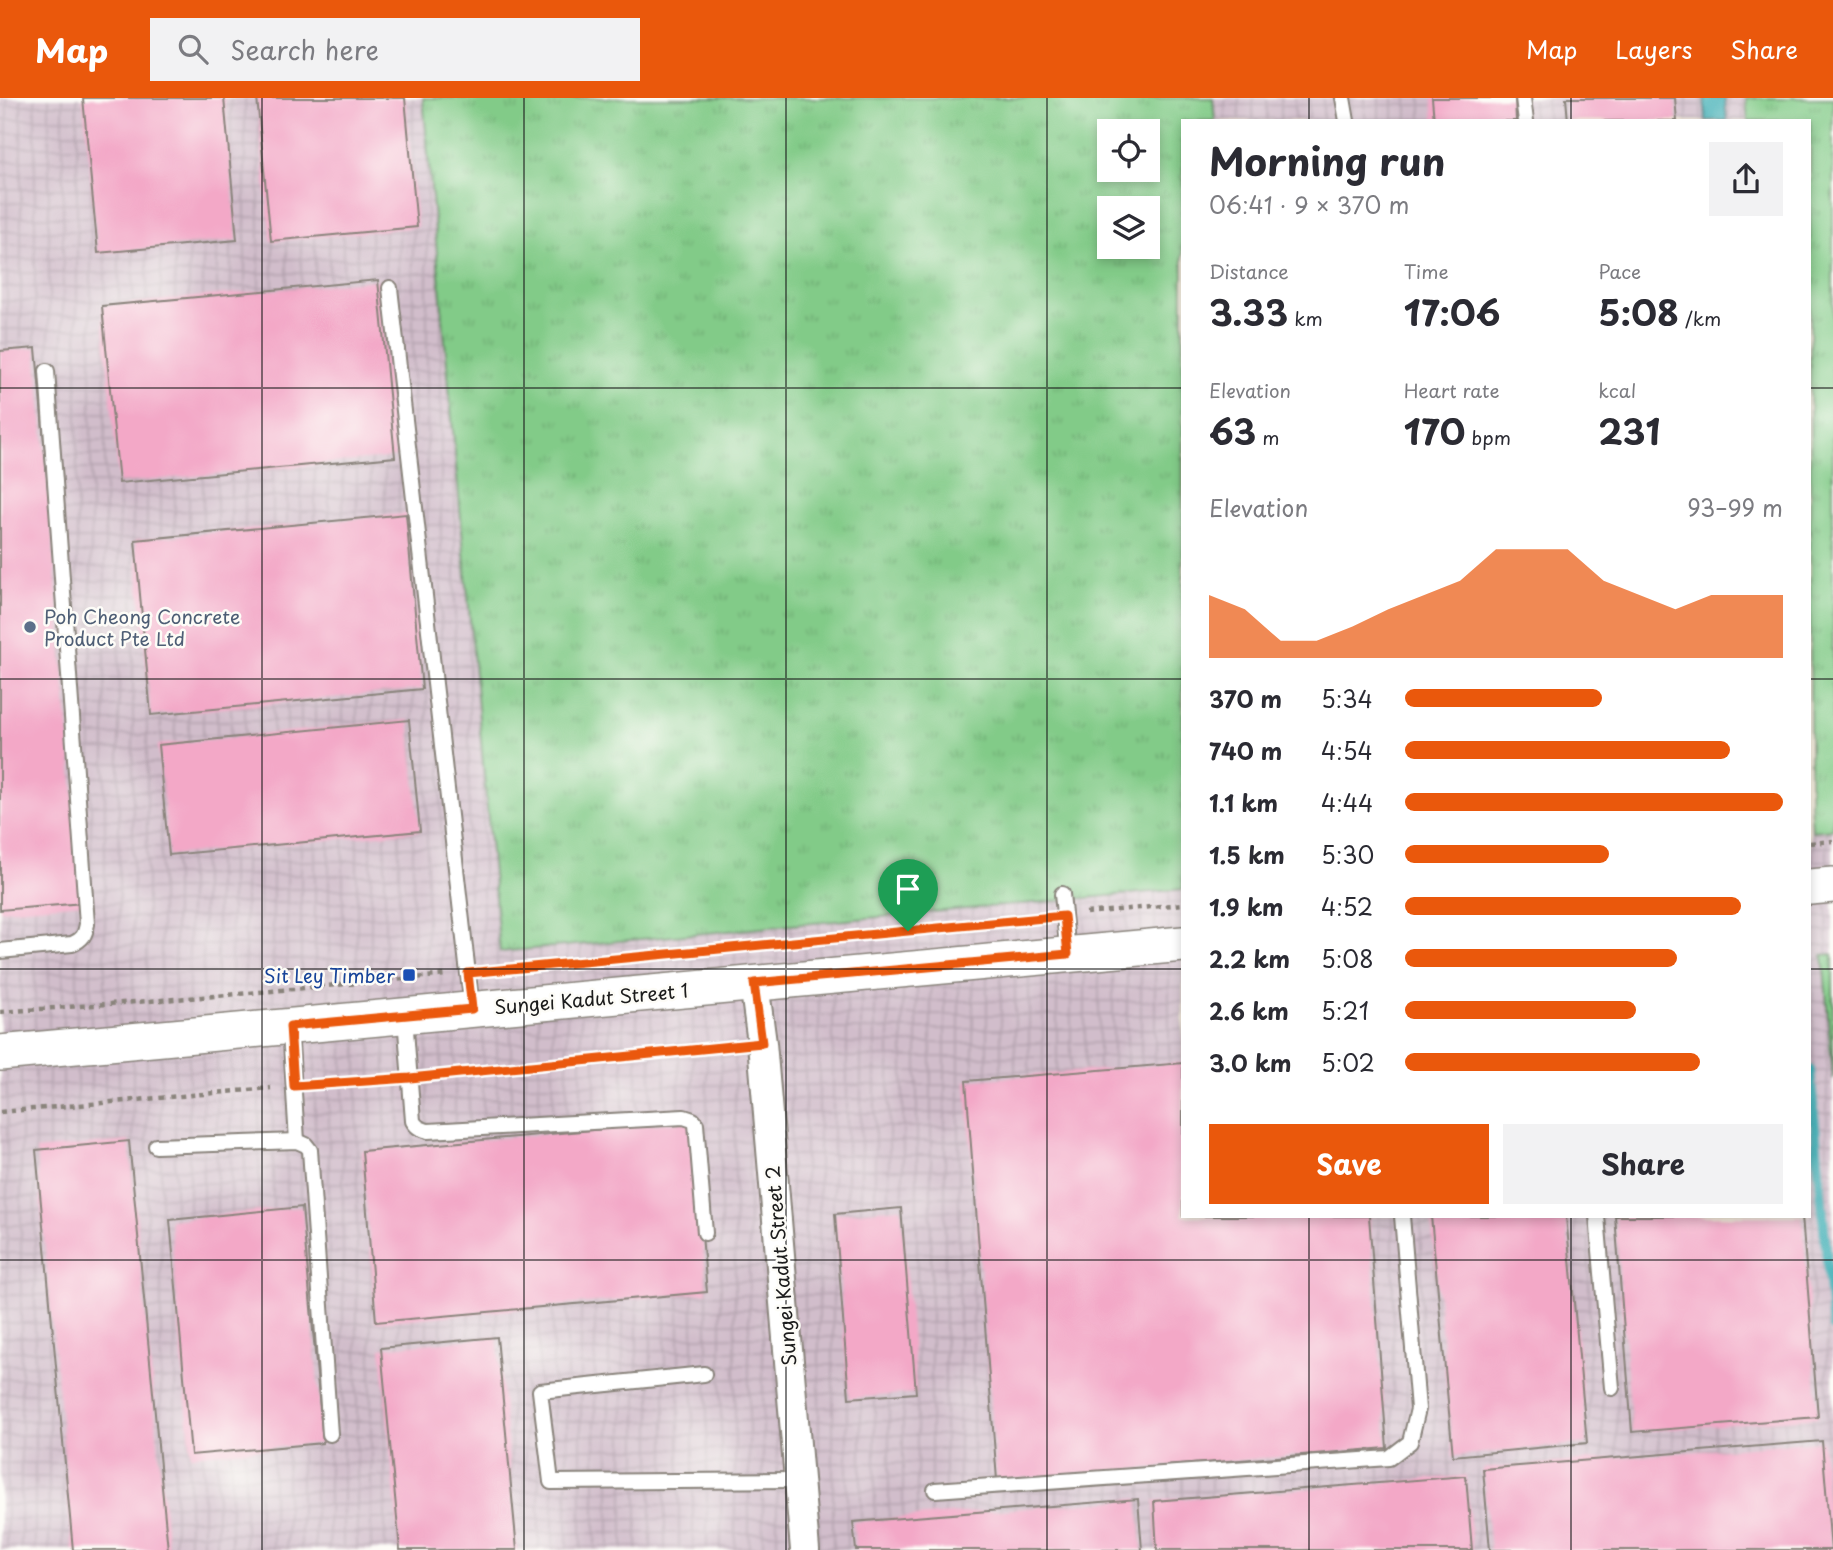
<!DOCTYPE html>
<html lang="en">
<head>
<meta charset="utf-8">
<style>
	body { margin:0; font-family:"Playpen Sans",sans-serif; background:#f2f2f3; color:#2b2b33; height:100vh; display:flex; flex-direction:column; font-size:26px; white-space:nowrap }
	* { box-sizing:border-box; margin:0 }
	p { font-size:23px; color:#7c7c81 }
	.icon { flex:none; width:38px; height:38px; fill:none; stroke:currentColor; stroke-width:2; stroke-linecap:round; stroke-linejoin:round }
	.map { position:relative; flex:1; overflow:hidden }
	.panel { position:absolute; left:1181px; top:21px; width:630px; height:1099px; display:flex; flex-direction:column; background:#fff; border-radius:0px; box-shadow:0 4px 10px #0003 }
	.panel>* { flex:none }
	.controls { position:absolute; left:1097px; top:21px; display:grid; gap:14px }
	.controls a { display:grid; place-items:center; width:63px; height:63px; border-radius:0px; background:#fff; box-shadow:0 4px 10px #0003; font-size:35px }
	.pin { position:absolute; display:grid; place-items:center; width:60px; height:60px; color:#fff; margin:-72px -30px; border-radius:50% 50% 50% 0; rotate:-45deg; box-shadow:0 0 7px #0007 }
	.pin .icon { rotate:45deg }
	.round { display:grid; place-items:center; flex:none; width:74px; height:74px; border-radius:0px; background:#f2f2f3 }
	.overview { display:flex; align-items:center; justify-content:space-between; height:119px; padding:0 28px }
	h1 { font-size:38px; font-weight:700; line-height:52px }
	.metrics { display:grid; grid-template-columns:repeat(3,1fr); gap:10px; height:119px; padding:7px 28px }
	.metrics div { display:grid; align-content:center }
	.metrics b { font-size:35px; font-weight:700 }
	.metrics small { font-size:19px; font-weight:400 }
	.metrics p { font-size:19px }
	.chart { height:196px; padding:14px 28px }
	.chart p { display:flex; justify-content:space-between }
	.chart svg { width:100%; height:126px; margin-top:7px; fill:#ea580c; opacity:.7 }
	.primary-button { display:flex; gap:14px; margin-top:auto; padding:14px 28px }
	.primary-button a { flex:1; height:80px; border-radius:0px; background:#ea580c; color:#fff; font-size:28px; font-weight:700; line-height:80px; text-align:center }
	.primary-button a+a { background:#f2f2f3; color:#2b2b33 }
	ul { padding:0 28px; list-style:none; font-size:23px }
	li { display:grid; grid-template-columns:112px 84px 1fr; align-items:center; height:52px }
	li i { height:18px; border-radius:9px; background:#ea580c }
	header { display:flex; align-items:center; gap:42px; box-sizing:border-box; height:98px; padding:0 35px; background:#ea580c; color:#fff }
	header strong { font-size:33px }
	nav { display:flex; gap:38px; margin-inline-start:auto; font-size:24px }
	.search { width:490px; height:63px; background:#f2f2f3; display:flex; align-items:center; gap:18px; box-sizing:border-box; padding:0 24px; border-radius:0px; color:#7c7c81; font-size:26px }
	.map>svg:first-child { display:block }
	.industrial { fill:url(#industrial-grid); fill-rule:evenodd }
	.grass { fill:url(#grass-tufts); stroke:#4f7452; stroke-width:2; fill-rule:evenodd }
	.water { fill:#3daeb6; stroke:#2c6569; stroke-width:2 }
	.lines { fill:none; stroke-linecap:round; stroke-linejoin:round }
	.stream { stroke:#3daeb6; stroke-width:10 }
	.building { fill:#f3a8c7 }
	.service-casing { stroke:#8a847c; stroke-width:18 }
	.minor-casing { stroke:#8a847c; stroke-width:32 }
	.tertiary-casing { stroke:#8a847c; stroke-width:38 }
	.path { stroke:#8a847c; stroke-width:4.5; stroke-dasharray:5 5; stroke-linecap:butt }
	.service { stroke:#fff; stroke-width:14 }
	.minor { stroke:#fff; stroke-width:28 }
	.tertiary { stroke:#fff; stroke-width:35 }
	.route-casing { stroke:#fff; stroke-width:14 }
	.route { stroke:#ea580c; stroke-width:9 }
	.grid { fill:none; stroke:#1c1c1c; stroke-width:2; stroke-opacity:0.55 }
	.service-dot { fill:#5c6f8a; stroke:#fdfcf7; stroke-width:2.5 }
	.transit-dot { fill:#1a4fb4; stroke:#fdfcf7; stroke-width:2.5 }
	.labels { text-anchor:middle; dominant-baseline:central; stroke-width:5; stroke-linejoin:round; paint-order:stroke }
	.service-label { font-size:19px; fill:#4e5e75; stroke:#fdfcf7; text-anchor:start }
	.transit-label { font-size:19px; fill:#164399; stroke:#fdfcf7; text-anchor:end }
	.street-label { font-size:19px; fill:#1c1c1c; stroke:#fdfcf7 }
</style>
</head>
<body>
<header>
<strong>Map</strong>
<div class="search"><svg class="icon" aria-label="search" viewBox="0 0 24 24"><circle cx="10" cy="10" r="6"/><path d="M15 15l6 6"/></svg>Search here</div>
<nav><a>Map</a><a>Layers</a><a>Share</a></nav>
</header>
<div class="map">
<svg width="1833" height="1452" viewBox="0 0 1833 1452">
	<defs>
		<pattern id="industrial-grid" width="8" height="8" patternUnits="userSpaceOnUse" patternTransform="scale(1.75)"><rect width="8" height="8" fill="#d1bdcb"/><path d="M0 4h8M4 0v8" fill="none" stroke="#b3a2ae"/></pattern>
		<pattern id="grass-tufts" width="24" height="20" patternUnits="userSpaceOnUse" patternTransform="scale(1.75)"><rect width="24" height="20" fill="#82cb88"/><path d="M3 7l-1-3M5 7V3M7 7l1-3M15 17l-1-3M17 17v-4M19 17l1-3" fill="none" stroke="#70ae75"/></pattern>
	</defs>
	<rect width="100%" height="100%" fill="#fdfcf7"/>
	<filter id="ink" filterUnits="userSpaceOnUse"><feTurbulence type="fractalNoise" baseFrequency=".0143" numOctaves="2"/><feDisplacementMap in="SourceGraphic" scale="14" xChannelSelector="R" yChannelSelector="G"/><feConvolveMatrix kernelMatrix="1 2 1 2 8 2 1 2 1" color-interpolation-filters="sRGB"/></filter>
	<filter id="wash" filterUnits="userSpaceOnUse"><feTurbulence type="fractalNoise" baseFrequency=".00686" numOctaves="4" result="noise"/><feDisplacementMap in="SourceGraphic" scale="28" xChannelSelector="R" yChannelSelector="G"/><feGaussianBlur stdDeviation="1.57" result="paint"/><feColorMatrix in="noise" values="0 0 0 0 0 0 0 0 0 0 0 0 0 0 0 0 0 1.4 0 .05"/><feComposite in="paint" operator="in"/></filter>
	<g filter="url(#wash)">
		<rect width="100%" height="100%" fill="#f8eddb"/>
		<!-- industrial -->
		<path class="industrial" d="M0 0H1833V1452H0ZM1183 23H1810V1118H1183ZM1110 33H1148V72H1110ZM1110 110H1148V149H1110Z"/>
		<!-- grass -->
		<g class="grass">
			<path d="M423 0H1213L1215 23H1183V791L500 854ZM1110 33H1148V72H1110ZM1110 110H1148V149H1110Z"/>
			<polygon points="1746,0 1833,0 1833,731 1812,733 1810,707 1810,23 1748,23"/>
			<polygon points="1833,856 1833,981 1823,857"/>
		</g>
		<!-- water -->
		<polygon class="water" points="1704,0 1725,0 1727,23 1706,23"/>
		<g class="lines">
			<!-- stream -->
			<polyline class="stream" points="1810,972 1833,1229"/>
		</g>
		<g id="blocks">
			<!-- building -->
			<g class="building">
				<polygon points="83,0 224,0 237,142 98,155"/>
				<polygon points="257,0 405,0 417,129 271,143"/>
				<polygon points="1432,0 1515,0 1516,23 1434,23"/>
				<polygon points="1566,0 1675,0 1677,23 1568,23"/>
				<polygon points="378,182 395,359 119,385 102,208"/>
				<polygon points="36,250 83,805 0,812 0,253"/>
				<polygon points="406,416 422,591 151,617 135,442"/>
				<polygon points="409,622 420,733 169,757 158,647"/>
				<polygon points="1183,965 1183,1118 1369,1118 1387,1350 997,1382 966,983"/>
				<polygon points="692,1023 707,1194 376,1224 362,1053"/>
				<polygon points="129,1043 168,1452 73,1452 36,1052"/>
				<polygon points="302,1109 323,1345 191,1357 170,1122"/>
				<polygon points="901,1110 916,1295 849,1300 835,1116"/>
				<polygon points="1431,1118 1566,1118 1587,1345 1453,1358"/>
				<polygon points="1615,1118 1802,1118 1818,1319 1632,1334"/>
				<polygon points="497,1239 517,1452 400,1452 381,1250"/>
				<polygon points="1822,1343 1831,1452 1490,1452 1483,1371"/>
				<polygon points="1466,1378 1472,1452 1157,1452 1154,1403"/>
				<polygon points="1138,1401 1142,1452 856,1452 853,1424"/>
			</g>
		</g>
	</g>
	<g filter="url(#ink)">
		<use href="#blocks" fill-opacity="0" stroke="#8a847c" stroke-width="2"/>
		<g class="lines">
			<defs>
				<g id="service">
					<polyline points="1343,0 1347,23"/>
					<polyline points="1523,0 1526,23"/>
					<polyline points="390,190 472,911"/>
					<polyline points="1062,796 1068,856"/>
					<path d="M0 853 72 846C83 841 85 837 87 826L47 273"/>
					<path d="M405 919 413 1023C417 1030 421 1031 428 1033L684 1019 693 1022 696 1026 705 1135"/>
					<polyline points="290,929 297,1043"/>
					<polyline points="156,1048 297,1043 306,1047 310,1052 330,1336"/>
					<polyline points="1597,1118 1612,1290"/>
					<polyline points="704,1276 540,1293 551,1384 799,1382"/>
					<polyline points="935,1392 1389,1360 1410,1344 1418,1311 1402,1118"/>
				</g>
				<polyline id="minor" points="754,885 762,945 805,1452"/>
				<g id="tertiary">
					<polyline points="1810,789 1833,787"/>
					<polyline points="0,955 1183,846"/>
				</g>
			</defs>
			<!-- service casing -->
			<use href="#service" class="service-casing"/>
			<!-- minor casing -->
			<use href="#minor" class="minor-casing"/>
			<!-- tertiary casing -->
			<use href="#tertiary" class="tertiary-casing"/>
			<!-- path -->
			<g class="path">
				<polyline points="1810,745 1833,743"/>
				<polyline points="1086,815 1183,806"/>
				<polyline points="491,873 1043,820"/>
				<polyline points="0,914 216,898 447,877"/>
				<polyline points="430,978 735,948"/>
				<polyline points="315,987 386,982"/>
				<polyline points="0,1014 271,990"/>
			</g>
			<!-- service -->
			<use href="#service" class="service"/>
			<!-- minor -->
			<use href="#minor" class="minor"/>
			<!-- tertiary -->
			<use href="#tertiary" class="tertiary"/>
		</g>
	</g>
	<g class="lines" filter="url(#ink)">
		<defs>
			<polygon id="route" points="1064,818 1068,856 754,885 762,945 410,980 294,988 290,928 472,911 468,875"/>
		</defs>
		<!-- route casing -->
		<use href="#route" class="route-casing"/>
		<!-- route -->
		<use href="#route" class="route"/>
	</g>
	<!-- grid -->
	<path class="grid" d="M262 0V1452M524 0V1452M786 0V1452M1047 0V1452M1309 0V23M1571 0V23M0 290H1183M1810 290H1833M0 581H1183M1810 581H1833M0 871H1183M1810 871H1833M1309 1118V1452M1571 1118V1452M0 1162H1833"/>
	<!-- markers -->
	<circle class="service-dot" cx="30" cy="529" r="7"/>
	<rect class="transit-dot" x="402" y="870" width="14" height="14" rx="3.5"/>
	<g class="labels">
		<!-- service labels -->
		<g class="service-label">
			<text x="44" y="518">Poh Cheong Concrete<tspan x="44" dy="22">Product Pte Ltd</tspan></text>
		</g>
		<!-- transit labels -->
		<g class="transit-label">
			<text x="395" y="877">Sit Ley Timber</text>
		</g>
		<!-- street labels -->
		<g class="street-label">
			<text transform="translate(591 900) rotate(-5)">Sungei Kadut Street 1</text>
			<text transform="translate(780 1168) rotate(-95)">Sungei Kadut Street 2</text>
		</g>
	</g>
</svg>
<div class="controls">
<a><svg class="icon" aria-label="locate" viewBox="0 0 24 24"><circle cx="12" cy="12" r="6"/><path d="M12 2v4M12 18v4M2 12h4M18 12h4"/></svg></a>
<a><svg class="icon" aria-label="layers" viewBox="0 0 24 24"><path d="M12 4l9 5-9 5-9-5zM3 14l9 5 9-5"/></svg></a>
</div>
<div class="pin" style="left:908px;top:833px;background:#1e9e55"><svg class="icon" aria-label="arrive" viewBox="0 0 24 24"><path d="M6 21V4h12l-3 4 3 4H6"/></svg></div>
<section class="panel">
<div class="overview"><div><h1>Morning run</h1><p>06:41 · 9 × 370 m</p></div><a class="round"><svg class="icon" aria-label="share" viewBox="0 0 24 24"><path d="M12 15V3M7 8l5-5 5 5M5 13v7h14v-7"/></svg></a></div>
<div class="metrics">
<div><p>Distance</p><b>3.33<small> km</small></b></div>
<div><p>Time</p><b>17:06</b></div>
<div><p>Pace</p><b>5:08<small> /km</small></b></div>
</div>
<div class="metrics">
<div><p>Elevation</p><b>63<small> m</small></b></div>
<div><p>Heart rate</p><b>170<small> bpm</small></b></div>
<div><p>kcal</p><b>231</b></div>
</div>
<div class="chart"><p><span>Elevation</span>93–99 m</p>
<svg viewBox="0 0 160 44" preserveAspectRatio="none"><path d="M0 44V22L10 27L20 38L30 38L40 33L50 27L60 22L70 17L80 6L90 6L100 6L110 17L120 22L130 27L140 22L150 22L160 22V44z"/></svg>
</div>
<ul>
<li><b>370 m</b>5:34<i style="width:52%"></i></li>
<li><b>740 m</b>4:54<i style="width:86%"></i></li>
<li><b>1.1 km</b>4:44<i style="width:100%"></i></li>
<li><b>1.5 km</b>5:30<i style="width:54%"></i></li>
<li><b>1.9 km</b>4:52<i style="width:89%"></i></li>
<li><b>2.2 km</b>5:08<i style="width:72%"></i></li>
<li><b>2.6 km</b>5:21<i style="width:61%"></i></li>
<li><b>3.0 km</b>5:02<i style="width:78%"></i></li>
</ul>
<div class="primary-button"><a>Save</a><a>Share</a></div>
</section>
</div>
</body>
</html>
